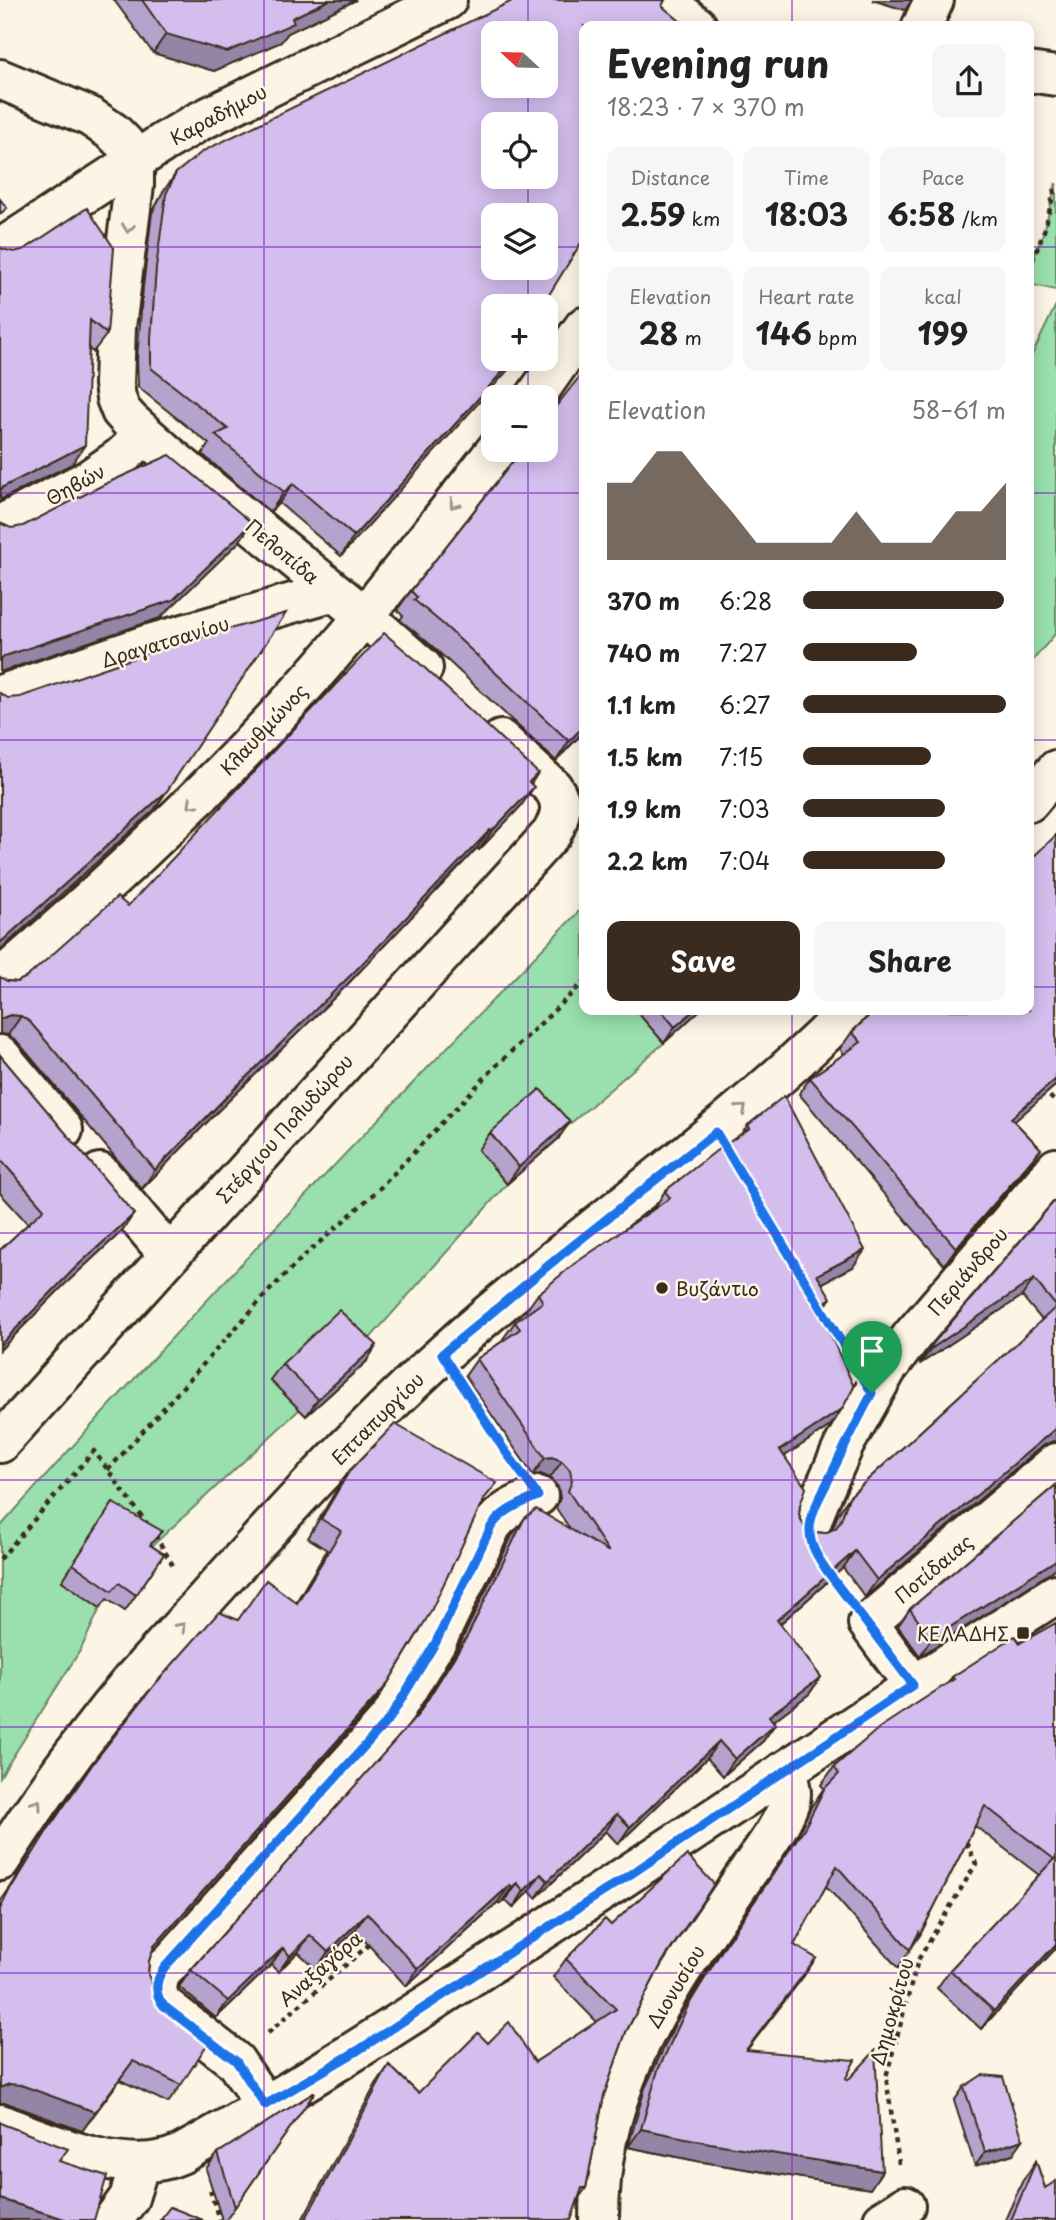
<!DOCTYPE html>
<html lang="en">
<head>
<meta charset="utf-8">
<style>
	body { margin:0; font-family:"Playpen Sans",sans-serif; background:#f6f6f6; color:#222; height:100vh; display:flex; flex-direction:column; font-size:26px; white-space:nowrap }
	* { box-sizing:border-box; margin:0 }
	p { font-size:23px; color:#767676 }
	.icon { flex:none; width:38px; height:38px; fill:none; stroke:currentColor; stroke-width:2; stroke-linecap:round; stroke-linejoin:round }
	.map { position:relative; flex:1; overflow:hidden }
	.details { position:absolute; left:579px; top:21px; width:455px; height:994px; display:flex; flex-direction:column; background:#fff; border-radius:14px; box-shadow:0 4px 18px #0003 }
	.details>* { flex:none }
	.needle { width:46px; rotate:292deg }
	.buttons { position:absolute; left:481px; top:21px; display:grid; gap:14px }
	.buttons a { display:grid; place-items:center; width:77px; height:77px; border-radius:14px; background:#fff; box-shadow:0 4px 18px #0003; font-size:35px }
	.pin { position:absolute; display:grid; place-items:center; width:60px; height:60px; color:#fff; margin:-72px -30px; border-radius:50% 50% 50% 0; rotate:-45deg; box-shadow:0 0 7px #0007 }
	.pin .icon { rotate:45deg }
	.round { display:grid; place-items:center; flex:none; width:74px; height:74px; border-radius:14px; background:#f6f6f6 }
	.overview { display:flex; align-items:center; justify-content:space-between; height:119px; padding:0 28px }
	h1 { font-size:38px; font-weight:700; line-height:52px }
	.stats { display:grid; grid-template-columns:repeat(3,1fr); gap:10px; height:119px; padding:7px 28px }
	.stats div { display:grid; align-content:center; border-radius:14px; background:#f6f6f6; text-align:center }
	.stats b { font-size:30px; font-weight:700 }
	.stats small { font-size:19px; font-weight:400 }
	.stats p { font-size:19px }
	.chart { height:196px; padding:14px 28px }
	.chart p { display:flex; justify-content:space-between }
	.chart svg { width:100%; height:126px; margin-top:7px; fill:#3b2a1e; opacity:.7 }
	.cta { display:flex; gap:14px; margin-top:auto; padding:14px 28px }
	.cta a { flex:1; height:80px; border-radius:14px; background:#3b2a1e; color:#fff; font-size:28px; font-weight:700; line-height:80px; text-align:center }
	.cta a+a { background:#f6f6f6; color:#222 }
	ul { padding:0 28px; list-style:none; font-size:23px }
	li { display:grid; grid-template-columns:112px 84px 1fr; align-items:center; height:52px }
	li i { height:18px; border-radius:9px; background:#3b2a1e }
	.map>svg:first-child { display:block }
	.green { fill:#99e0ae; stroke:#6a8566; stroke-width:2 }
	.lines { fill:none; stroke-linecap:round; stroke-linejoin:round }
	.minor-casing { stroke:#3b2a1e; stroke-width:44 }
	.major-casing { stroke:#3b2a1e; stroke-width:44 }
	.path { stroke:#3b2a1e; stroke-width:4.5; stroke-dasharray:5 5; stroke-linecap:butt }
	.minor { stroke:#fcf5e5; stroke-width:38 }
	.major { stroke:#fcf5e5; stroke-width:38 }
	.wall { fill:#b6a3cd; stroke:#3b2a1e; stroke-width:2 }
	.shaded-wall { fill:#9485a7; stroke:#3b2a1e; stroke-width:2 }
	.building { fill:#d4beee; stroke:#3b2a1e; stroke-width:2; fill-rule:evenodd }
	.oneway { stroke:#9c9082 }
	.route-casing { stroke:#fff; stroke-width:14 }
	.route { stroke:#1a73e8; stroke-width:9 }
	.grid { fill:none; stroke:#7b2cbf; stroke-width:2; stroke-opacity:0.55 }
	.poi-dot { fill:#3b2a1e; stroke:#fcf5e5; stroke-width:2.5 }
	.labels { text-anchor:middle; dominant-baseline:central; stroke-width:5; stroke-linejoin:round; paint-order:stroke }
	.street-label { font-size:19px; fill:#3b2a1e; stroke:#fcf5e5 }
	.poi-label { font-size:19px; fill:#3b2a1e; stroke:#fcf5e5; text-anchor:start }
</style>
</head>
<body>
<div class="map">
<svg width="1056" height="2220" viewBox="0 0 1056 2220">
	<rect width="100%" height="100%" fill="#fcf5e5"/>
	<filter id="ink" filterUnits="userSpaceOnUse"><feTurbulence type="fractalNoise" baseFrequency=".0143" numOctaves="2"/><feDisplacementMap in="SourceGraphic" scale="14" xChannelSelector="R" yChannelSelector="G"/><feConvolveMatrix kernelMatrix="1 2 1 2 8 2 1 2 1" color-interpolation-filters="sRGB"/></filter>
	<g filter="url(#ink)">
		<!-- green -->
		<g class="green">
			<polygon points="1056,183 1056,290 1029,284 1029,270 1045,228"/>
			<polygon points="1056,305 1056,633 1029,665 1029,361"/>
			<path d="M584 906V1010H642L639 1013 664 1043 556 1136 479 1149 507 1184 357 1353 271 1381 300 1409 150 1548 62 1581 100 1608 81 1649 0 1777V1527C189 1315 386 1110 584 906Z"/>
		</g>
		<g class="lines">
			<defs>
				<g id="minor">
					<polyline points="664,0 697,26"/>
					<polyline points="922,26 934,0"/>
					<polyline points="0,79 89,116 113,132 124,143 134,161 134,185 116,327 114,384 116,398 121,411 130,421 173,459 364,616 423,668"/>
					<polyline points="0,249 164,142 198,122 447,0"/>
					<polyline points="0,525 88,480 121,457 145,435"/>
					<polyline points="0,695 146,645 331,592"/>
					<polyline points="0,1055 63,1130"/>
					<polyline points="100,1173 169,1255"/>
					<path d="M0 1443 552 833C561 816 564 804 553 788L501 740"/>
					<polyline points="809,1529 819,1501 844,1445 887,1369 912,1336 1056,1168"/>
					<polyline points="913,1684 868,1623 1056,1463"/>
					<path d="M265 2105 235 2061 161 2003 156 1987 161 1973 390 1718 436 1642 491 1527C502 1510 520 1504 538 1496"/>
					<polyline points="113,2220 129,2198 140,2163"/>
					<path d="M599 2220C599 2161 610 2114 633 2060 660 1997 702 1940 740 1883 756 1859 781 1829 790 1801 793 1790 789 1781 784 1771"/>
					<polyline points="883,2220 905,2206"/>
				</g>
				<g id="major">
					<polyline points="1029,72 1056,76"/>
					<polyline points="535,397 584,327"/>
					<polyline points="1029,802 1056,770"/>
					<path d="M0 979C95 897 187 812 273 720 353 635 424 542 496 450"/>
					<path d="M0 1861C40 1798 84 1737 132 1680 233 1570 331 1455 442 1355 574 1235 723 1137 849 1010"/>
					<path d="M0 2124C52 2144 127 2179 181 2154 293 2092 401 2022 509 1952 692 1834 872 1711 1056 1594"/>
				</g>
			</defs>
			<!-- minor casing -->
			<use href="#minor" class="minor-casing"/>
			<!-- major casing -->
			<use href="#major" class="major-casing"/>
			<!-- path -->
			<g class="path">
				<polyline points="1029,270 1045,228 1056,184"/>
				<polyline points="1043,1089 1056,1103"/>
				<polyline points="821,1306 847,1350"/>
				<polyline points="467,1393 511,1459"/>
				<polyline points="108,1470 269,1291 301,1259 378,1190 494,1068 584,982"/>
				<polyline points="155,1535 174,1567"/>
				<polyline points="0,1559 94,1451 148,1525"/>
				<polyline points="268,2033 372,1942"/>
				<polyline points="899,2164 886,2077 918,1960 976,1864 966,1842 967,1839"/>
				<polyline points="210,2190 219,2220"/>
			</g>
			<!-- minor -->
			<use href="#minor" class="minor"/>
			<!-- major -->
			<use href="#major" class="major"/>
		</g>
		<!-- wall -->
		<g class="wall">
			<polygon points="114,0 356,0 288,33 281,42 214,71 153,53"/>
			<polygon points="584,26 494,359 341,556 279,503 270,512 202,454 209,444 138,387 137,358 143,287 152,213 163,192 176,173"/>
			<polygon points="0,247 107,334 93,352 89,349 72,464"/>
			<polygon points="411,591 584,731 556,761 431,645 400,620 403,616 397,610"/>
			<polygon points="538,773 531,784 521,806 479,850 477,848 343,989 218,1111 142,1189 17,1041 8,1035 7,981 17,982 27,977 128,906"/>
			<polygon points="1056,835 1056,1085 1014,1121 1041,1149 1029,1166 944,1265 799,1094 810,1078 844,1054 840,1049 852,1032 874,1010 1029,1010"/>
			<polygon points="640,1010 700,1010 664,1043 638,1013"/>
			<polygon points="0,1055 121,1232 63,1286 0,1350 0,1250 28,1224 0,1193"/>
			<polygon points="748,1125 853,1267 822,1283 821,1313 830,1426 785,1456 800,1505 799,1515 804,1526 813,1532 825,1533 832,1530 838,1514 849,1497 1042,1320 1022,1296 920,1364 919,1363 931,1346 1056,1199 1056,1442 1053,1441 1042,1446 865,1597 843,1568 780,1624 821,1677 809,1694 773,1721 775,1724 763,1741 723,1776 707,1758 618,1844 606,1831 536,1898 529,1891 513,1908 505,1900 500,1904 498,1902 406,1986 355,1930 316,1969 298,1952 278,1972 271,1965 216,2018 179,1987 191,1970 413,1721 456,1652 512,1536 524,1519 570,1529 556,1508 560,1498 558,1487 550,1478 541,1474 533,1475 465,1376 477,1359 504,1340 503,1339 515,1322 527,1313 526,1311 538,1294 654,1209 665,1191 741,1134"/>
			<polygon points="490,1133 558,1139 507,1184 478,1150"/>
			<polygon points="366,1362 306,1416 270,1380 282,1364"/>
			<polygon points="350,1470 482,1504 386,1686 372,1705 151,1953 149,1961 148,1974 181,2085 168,2103 120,2080 82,2131 7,2103 0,2103 0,1902 12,1885 33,1849 94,1762 238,1620 296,1602 327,1550 308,1538 337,1489"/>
			<polygon points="1056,1485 1056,1568 920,1656 898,1626 910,1609"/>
			<polygon points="113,1503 152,1546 164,1554 125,1611 107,1599 100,1608 62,1581"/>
			<polygon points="1056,1623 1056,1948 981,2029 937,1988 950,1970 1039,1875 975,1826 920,1935 898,1968 826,1886 794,1945 816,1958 747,2050 846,2078 882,2171 870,2189 697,2161 628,2147 645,2088 675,2024 715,1959 793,1845 811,1807 824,1788 821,1785 834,1767 948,1683 952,1677 1020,1643"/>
			<polygon points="611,1925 663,1961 626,2032 604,2095 586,2188 578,2199 571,2220 302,2220 376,2084 389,2065 418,2093 535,2062 597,2022 553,1977 566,1959"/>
			<polygon points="964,2087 1013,2154 975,2166 954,2101"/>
			<polygon points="315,2092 226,2220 222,2220 206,2169 218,2153"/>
			<polygon points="1036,2161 1056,2220 1005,2220 1022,2182"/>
		</g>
		<!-- shaded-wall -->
		<g class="shaded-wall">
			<polygon points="329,0 356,0 288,33 281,42 214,71 153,53 166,34 292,18"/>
			<polygon points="872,0 912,0 905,10"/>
			<polygon points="514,359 518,359 341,556 354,536"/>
			<polygon points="85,445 72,464 0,500 0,490 3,487"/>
			<polygon points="293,484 279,503 270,512 284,492"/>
			<polygon points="252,523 239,542 160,618 0,672 0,660 5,656"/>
			<polygon points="584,726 584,731 556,761 569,741"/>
			<polygon points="534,787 521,806 479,850 492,831"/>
			<polygon points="167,791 154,810 0,950 0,943"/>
			<polygon points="490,830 477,848 343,989 218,1111 142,1189 155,1170"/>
			<polygon points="694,1010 700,1010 664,1043 675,1027"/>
			<polygon points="10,1015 21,1016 8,1035 0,1034 0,1019"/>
			<polygon points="1056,1079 1056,1085 999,1135 1011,1118"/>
			<polygon points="570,1122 558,1139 507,1184 519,1167"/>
			<polygon points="1041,1149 1029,1166 944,1265 956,1248"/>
			<polygon points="134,1214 121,1232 63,1286 0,1350 0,1345 76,1267"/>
			<polygon points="865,1250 853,1267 806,1292 817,1275"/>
			<polygon points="1034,1279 1022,1296 920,1364 932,1348"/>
			<polygon points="831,1298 819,1315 818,1307"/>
			<polygon points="377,1345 366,1362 306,1416 318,1399"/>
			<polygon points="842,1409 830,1426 768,1467 780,1450"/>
			<polygon points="1056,1428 1056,1442 1053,1441 1042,1446 865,1597 877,1580"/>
			<polygon points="553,1457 562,1461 550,1478 541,1474 533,1475 545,1458"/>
			<polygon points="855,1551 843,1568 765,1637 777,1620"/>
			<polygon points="1056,1560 1056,1568 1048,1574 920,1656 931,1639"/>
			<polygon points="821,1677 809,1694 757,1733 769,1716"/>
			<polygon points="386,1686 372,1705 141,1965 154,1946"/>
			<polygon points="775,1724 763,1741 723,1776 735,1759"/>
			<polygon points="719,1741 707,1758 618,1844 630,1827"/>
			<polygon points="617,1814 606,1831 536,1898 548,1881"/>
			<polygon points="541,1874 529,1891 513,1908 524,1891"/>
			<polygon points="517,1883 505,1900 500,1904 512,1887"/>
			<polygon points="510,1885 498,1902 406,1986 418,1969"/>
			<polygon points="367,1913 355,1930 316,1969 328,1952"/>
			<polygon points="310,1935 298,1952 278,1972 290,1956"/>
			<polygon points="1056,1944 1056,1948 981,2029 994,2011"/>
			<polygon points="283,1948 271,1965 216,2018 228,2001"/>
			<polygon points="816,1958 804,1976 733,2068 746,2050"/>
			<polygon points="133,2061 82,2131 7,2103 0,2103 0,2088 9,2084"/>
			<polygon points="641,2129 882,2171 870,2189 697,2161 628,2147"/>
			<polygon points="1023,2140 1013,2154 975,2166 985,2152"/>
			<polygon points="0,2199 68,2220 0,2220"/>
		</g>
		<!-- building -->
		<g class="building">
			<polygon points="142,0 329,0 292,18 294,23 227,52 166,34"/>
			<path d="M514 0H665L662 6 686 26H584V238L542 306H494V359H514L354 536 293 484 284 492 215 435 228 429 151 368V338L156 268 166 194 176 173 203 151ZM494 33H546V86H494ZM494 124H546V177H494ZM494 215H546V268H494Z"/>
			<polygon points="0,199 7,208 0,214"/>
			<polygon points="87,208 114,248 107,334 90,320 85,445 3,487 0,490 0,247 3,249 14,252 25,249"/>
			<polygon points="584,371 584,726 569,741 444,625 414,600 417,597 411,591 522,450 546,450 546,419"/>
			<polygon points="170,455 252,523 173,600 5,656 0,660 0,523 11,528 23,526 107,483"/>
			<polygon points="286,613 167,791 0,943 0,693 8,698 20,697 166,647"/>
			<polygon points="384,633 415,659 538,773 529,782 534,787 492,831 490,830 356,970 231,1092 155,1170 30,1022 21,1016 10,1015 0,1019 0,977 7,981 17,982 27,977 117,897 128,906"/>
			<polygon points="1056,835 1056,1079 1011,1118 1041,1149 956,1248 810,1078 861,1042 852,1032 875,1010 1029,1010 1029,861"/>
			<polygon points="661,1010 694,1010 675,1027"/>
			<polygon points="0,1055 134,1214 76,1267 0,1345 0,1250 44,1209 0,1159"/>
			<polygon points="540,1089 570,1122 519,1167 490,1133"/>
			<polygon points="784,1096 865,1250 817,1275 831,1298 818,1307 854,1387 842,1409 780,1450 806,1488 800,1505 799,1515 804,1526 813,1532 825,1533 836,1528 841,1520 849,1497 1056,1307 1056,1428 877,1580 855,1551 777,1620 821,1677 769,1716 775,1724 735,1759 719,1741 630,1827 617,1814 548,1881 541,1874 524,1891 517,1883 512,1887 510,1885 418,1969 367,1913 328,1952 310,1935 290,1956 283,1948 228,2001 191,1970 418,1715 468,1635 524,1519 536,1509 609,1552 568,1491 572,1481 570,1470 562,1461 553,1457 545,1458 477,1359 520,1329 515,1322 543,1302 538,1294 574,1264 670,1198 665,1191 716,1151 750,1128 748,1125"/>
			<polygon points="1056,1199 1056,1306 1034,1279 932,1348 931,1346"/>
			<polygon points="339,1310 377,1345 318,1399 282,1364"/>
			<polygon points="395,1424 497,1483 484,1499 430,1613 386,1686 154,1946 149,1961 148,1974 154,1991 161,2001 210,2040 181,2085 133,2061 95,2112 21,2085 9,2084 0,2088 0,1909 12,1885 13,1886 47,1831 94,1762 156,1683 219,1612 238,1620 266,1580 297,1603 341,1531 321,1519 350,1470"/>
			<polygon points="1056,1485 1056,1560 931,1639 910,1609"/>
			<polygon points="113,1503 162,1531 150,1545 164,1554 136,1595 119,1583 112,1591 73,1564"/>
			<polygon points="1056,1623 1056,1944 994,2011 950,1970 1054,1859 985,1806 920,1935 919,1932 910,1950 837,1866 794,1945 816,1958 746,2050 855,2060 846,2078 848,2080 875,2051 882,2171 710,2143 641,2129 658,2070 688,2006 727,1942 805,1827 824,1789 839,1774 834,1767 879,1728 954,1679 952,1677 1015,1636 1020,1643"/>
			<polygon points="687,1855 714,1884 663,1961 626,2032 604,2095 586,2188 582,2188 571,2220 305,2220 389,2065 418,2093 478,2033 488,2043 509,2022 535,2062 616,2009 566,1959 605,1919 611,1925"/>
			<polygon points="982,2075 1003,2077 1023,2140 985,2152 964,2087"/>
			<polygon points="315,2092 235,2207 218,2153"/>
			<polygon points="0,2122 5,2125 68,2149 59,2161 107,2176 94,2220 68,2220 0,2199"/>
			<polygon points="1036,2161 1045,2188 1056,2181 1056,2220 1011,2220"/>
			<polygon points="170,2207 203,2220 160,2220"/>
		</g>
		<!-- one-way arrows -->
		<defs><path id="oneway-chevron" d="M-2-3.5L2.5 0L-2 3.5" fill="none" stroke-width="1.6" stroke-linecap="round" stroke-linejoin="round" transform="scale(1.75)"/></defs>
		<g class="oneway">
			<use href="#oneway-chevron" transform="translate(128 228) rotate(98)"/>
			<use href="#oneway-chevron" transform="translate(454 504) rotate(128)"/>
			<use href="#oneway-chevron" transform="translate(192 804) rotate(136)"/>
			<use href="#oneway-chevron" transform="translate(742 1109) rotate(-41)"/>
			<use href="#oneway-chevron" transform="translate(181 1627) rotate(-48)"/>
			<use href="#oneway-chevron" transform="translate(37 1804) rotate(-56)"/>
		</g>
	</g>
	<g class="lines" filter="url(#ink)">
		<defs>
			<path id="route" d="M716 1132 872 1393C857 1422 842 1451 828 1481 821 1495 809 1515 810 1532 810 1546 819 1559 827 1571L913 1685 634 1872 357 2051 265 2105 236 2061 164 2006C154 1994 155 1981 164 1968L390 1718 436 1642 491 1527C502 1510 520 1504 538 1496L503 1448 442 1354 561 1255Z"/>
		</defs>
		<!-- route casing -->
		<use href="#route" class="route-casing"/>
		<!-- route -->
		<use href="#route" class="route"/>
	</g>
	<!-- grid -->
	<path class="grid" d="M264 0V2220M528 0V33M792 0V26M528 86V124M528 177V215M0 247H494M546 247H584M1029 247H1056M528 268V306M528 359V397M528 450V2220M0 493H584M1029 493H1056M0 740H584M1029 740H1056M0 987H584M1029 987H1056M792 1010V2220M0 1233H1056M0 1480H1056M0 1727H1056M0 1973H1056"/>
	<!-- markers -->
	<g class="poi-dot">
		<circle cx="662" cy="1288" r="7"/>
		<rect x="1016" y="1626" width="14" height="14" rx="3.5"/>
	</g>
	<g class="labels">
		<!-- street labels -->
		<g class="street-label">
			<text transform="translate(218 114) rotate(-28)">Καραδήμου</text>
			<text transform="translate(75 484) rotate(-29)">Θηβών</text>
			<text transform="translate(283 551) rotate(40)">Πελοπίδα</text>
			<text transform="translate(165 641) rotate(-17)">Δραγατσανίου</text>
			<text transform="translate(263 729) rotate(-47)">Κλαυθμώνος</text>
			<text transform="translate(284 1128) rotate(-48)">Στέργιου Πολυδώρου</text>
			<text transform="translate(967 1271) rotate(-49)">Περιάνδρου</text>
			<text transform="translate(377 1418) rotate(-45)">Επταπυργίου</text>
			<text transform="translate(933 1568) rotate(-40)">Ποτίδαιας</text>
			<text transform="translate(320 1968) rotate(-41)">Αναξαγόρα</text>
			<text transform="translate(675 1986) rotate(-59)">Διονυσίου</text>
			<text transform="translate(891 2011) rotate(-74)">Δημοκρίτου</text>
		</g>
		<!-- poi labels -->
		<g class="poi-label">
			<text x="676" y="1288">Βυζάντιο</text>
			<text x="1009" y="1633" text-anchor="end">ΚΕΛΑΔΗΣ</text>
		</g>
	</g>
</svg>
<div class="buttons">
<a><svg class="needle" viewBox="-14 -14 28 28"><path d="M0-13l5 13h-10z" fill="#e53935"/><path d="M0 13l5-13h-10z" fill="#767676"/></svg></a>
<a><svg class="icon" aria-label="locate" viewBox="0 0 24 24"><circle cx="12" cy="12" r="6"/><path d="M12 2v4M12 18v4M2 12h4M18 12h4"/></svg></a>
<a><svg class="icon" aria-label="layers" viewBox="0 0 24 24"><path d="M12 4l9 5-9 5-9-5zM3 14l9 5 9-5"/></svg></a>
<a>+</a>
<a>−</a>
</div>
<div class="pin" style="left:872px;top:1393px;background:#1e9e55"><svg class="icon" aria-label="arrive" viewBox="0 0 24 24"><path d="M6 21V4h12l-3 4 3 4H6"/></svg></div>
<section class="details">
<div class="overview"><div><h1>Evening run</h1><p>18:23 · 7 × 370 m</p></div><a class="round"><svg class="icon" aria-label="share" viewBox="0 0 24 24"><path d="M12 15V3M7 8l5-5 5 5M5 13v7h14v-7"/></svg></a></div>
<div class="stats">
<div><p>Distance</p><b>2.59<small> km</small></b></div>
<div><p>Time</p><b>18:03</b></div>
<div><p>Pace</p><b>6:58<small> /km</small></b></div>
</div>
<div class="stats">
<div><p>Elevation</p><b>28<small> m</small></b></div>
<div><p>Heart rate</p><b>146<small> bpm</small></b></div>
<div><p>kcal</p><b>199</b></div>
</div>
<div class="chart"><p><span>Elevation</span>58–61 m</p>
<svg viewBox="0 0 160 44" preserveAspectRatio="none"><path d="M0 44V17L10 17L20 6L30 6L40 17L50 27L60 38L70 38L80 38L90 38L100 27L110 38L120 38L130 38L140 27L150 27L160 17V44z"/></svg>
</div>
<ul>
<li><b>370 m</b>6:28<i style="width:99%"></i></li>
<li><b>740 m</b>7:27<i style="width:56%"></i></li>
<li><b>1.1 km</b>6:27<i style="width:100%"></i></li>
<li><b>1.5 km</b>7:15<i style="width:63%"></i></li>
<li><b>1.9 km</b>7:03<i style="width:70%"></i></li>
<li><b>2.2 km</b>7:04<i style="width:70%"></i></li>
</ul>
<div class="cta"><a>Save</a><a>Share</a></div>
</section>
</div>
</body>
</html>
